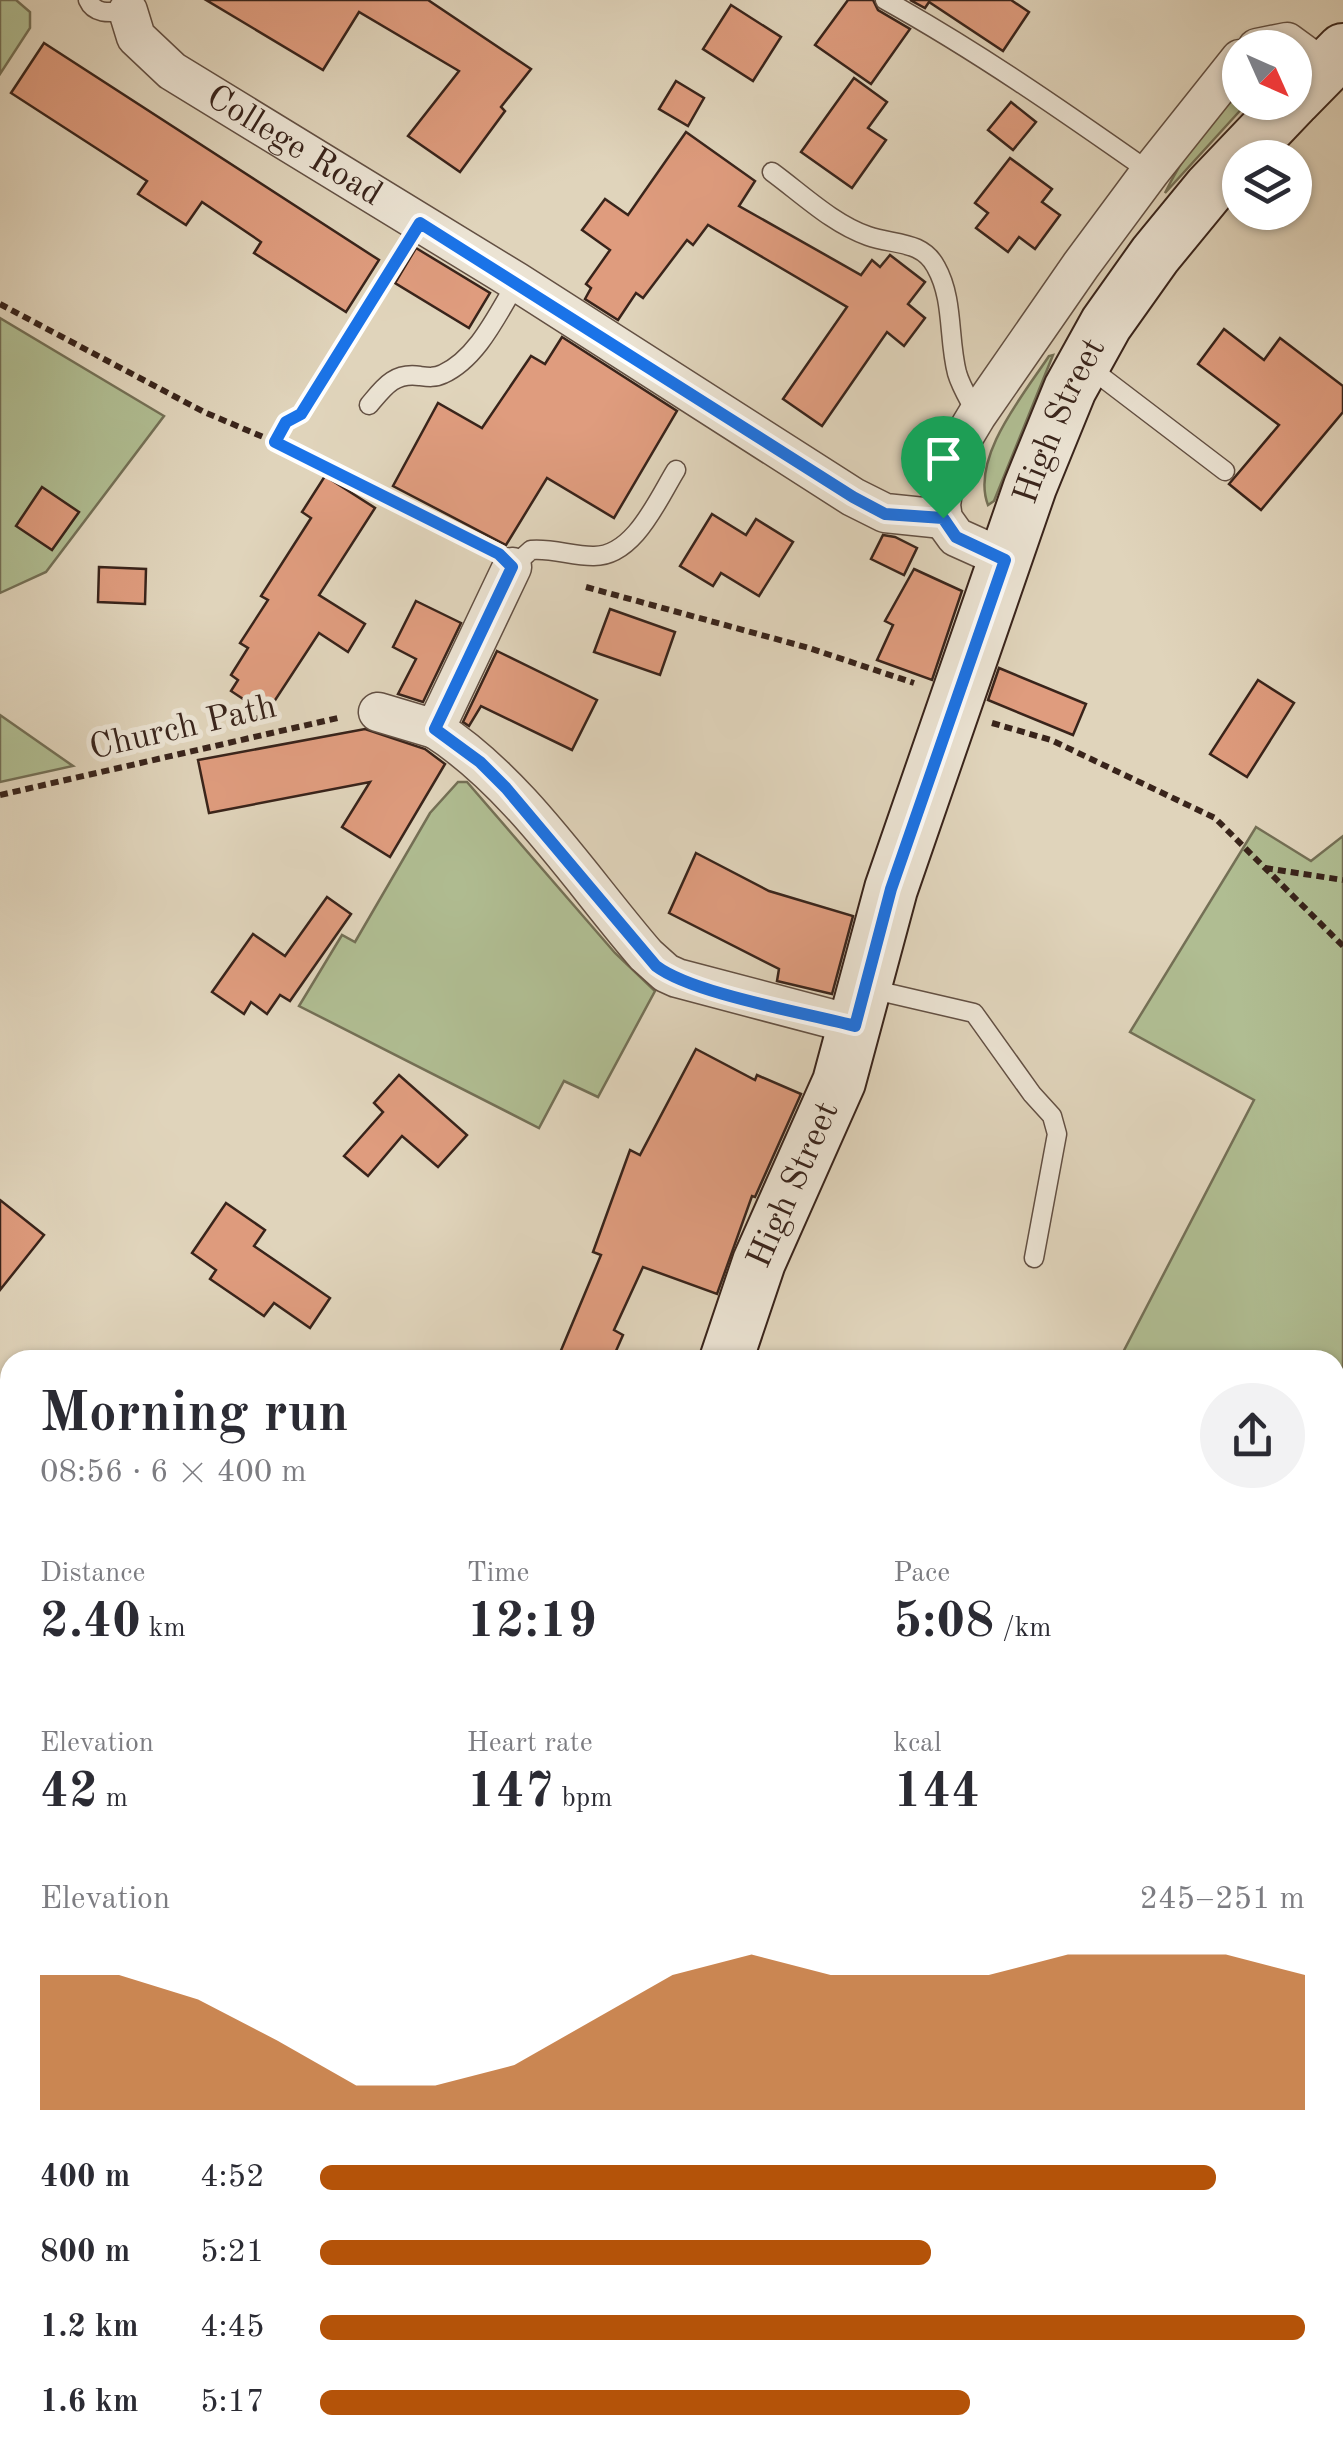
<!DOCTYPE html>
<html lang="en">
<head>
<meta charset="utf-8">
<style>
	body { margin:0; font-family:"Old Standard TT",serif; background:#f2f2f3; color:#2b2b33; height:100vh; display:flex; flex-direction:column; font-size:38px; white-space:nowrap }
	* { box-sizing:border-box; margin:0 }
	p { font-size:32px; color:#7c7c81 }
	.icon { flex:none; width:55px; height:55px; fill:none; stroke:currentColor; stroke-width:2; stroke-linecap:round; stroke-linejoin:round }
	.map { position:relative; flex:1; overflow:hidden }
	.details { position:absolute; left:0px; top:1350px; width:1345px; height:1112px; display:flex; flex-direction:column; background:#fff; border-radius:30px 30px 0 0; box-shadow:0 2px 8px #0004 }
	.details>* { flex:none }
	.needle { width:65px; rotate:135deg }
	.tools { position:absolute; left:1222px; top:30px; display:grid; gap:20px }
	.tools a { display:grid; place-items:center; width:90px; height:90px; border-radius:50%; background:#fff; box-shadow:0 2px 8px #0004; font-size:50px }
	.pin { position:absolute; display:grid; place-items:center; width:85px; height:85px; color:#fff; margin:-102px -42px; border-radius:50% 50% 50% 0; rotate:-45deg; box-shadow:0 0 10px #0007 }
	.pin .icon { rotate:45deg }
	.round { display:grid; place-items:center; flex:none; width:105px; height:105px; border-radius:52px; background:#f2f2f3 }
	.headline { display:flex; align-items:center; justify-content:space-between; height:170px; padding:0 40px }
	h1 { font-size:55px; font-weight:700; line-height:75px }
	.figures { display:grid; grid-template-columns:repeat(3,1fr); gap:15px; height:170px; padding:10px 40px }
	.figures div { display:grid; align-content:center }
	.figures b { font-size:50px; font-weight:700 }
	.figures small { font-size:28px; font-weight:400 }
	.figures p { font-size:28px }
	.chart { height:280px; padding:20px 40px }
	.chart p { display:flex; justify-content:space-between }
	.chart svg { width:100%; height:180px; margin-top:10px; fill:#b45309; opacity:.7 }
	ul { padding:0 40px; list-style:none; font-size:32px }
	li { display:grid; grid-template-columns:160px 120px 1fr; align-items:center; height:75px }
	li i { height:25px; border-radius:12px; background:#b45309 }
	.map>svg:first-child { display:block }
	.green { fill:#b0bd92; stroke:#747056; stroke-width:2.5 }
	.building { fill:#df9c7e; stroke:#39241b; stroke-width:2.5 }
	.lines { fill:none; stroke-linecap:round; stroke-linejoin:round }
	.lane-casing { stroke:#635043; stroke-width:21 }
	.street-casing { stroke:#635043; stroke-width:41 }
	.secondary-casing { stroke:#39241b; stroke-width:56 }
	.path { stroke:#39241b; stroke-width:6; stroke-dasharray:8 5; stroke-linecap:butt }
	.lane { stroke:#ebe3d3; stroke-width:18 }
	.street { stroke:#ebe3d3; stroke-width:38 }
	.secondary { stroke:#ebe3d3; stroke-width:52 }
	.route-casing { stroke:#fff; stroke-width:20 }
	.route { stroke:#1a73e8; stroke-width:12 }
	.labels { text-anchor:middle; dominant-baseline:central; stroke-width:10; stroke-linejoin:round; paint-order:stroke }
	.street-label { font-size:35px; fill:#39241b; stroke:#ebe3d3 }
</style>
</head>
<body>
<div class="map">
<svg width="1343" height="2461" viewBox="0 0 1343 2461">
	<rect width="100%" height="100%" fill="#e0d4bb"/>
	<filter id="stains"><feTurbulence type="fractalNoise" baseFrequency=".002" numOctaves="4"/><feColorMatrix values="0 0 0 0 .2 0 0 0 0 .09 0 0 0 0 .02 0 0 0 .5 -.17"/></filter>
	<radialGradient id="worn" r=".72"><stop offset=".6" stop-color="#630" stop-opacity="0"/><stop offset="1" stop-color="#630" stop-opacity=".3"/></radialGradient>
	<!-- green -->
	<g class="green">
		<polygon points="0,0 16,0 30,12 30,28 0,74"/>
		<path d="M1240 85V102L1247 103 1165 193C1184 154 1211 118 1240 85Z"/>
		<polygon points="0,318 164,416 46,572 0,593"/>
		<path d="M1053 355 994 501 988 505C970 458 1024 394 1049 356Z"/>
		<polygon points="0,715 73,766 0,782"/>
		<polygon points="458,782 467,782 615,953 655,991 598,1097 564,1081 539,1128 299,1006 342,935 355,942 430,813"/>
		<polygon points="1256,827 1311,861 1343,836 1343,2184 1335,2186 1335,1360 1119,1360 1254,1100 1130,1032"/>
		<polygon points="0,1452 10,1464 10,2239 0,2251"/>
	</g>
	<!-- building -->
	<g class="building">
		<polygon points="206,0 428,0 531,69 501,107 505,111 460,172 408,136 459,71 359,12 323,70"/>
		<polygon points="848,0 873,0 878,10 910,29 871,84 815,45"/>
		<polygon points="910,0 1011,0 1029,12 1003,51 929,2 925,8"/>
		<polygon points="731,5 781,37 753,81 703,49"/>
		<polygon points="44,43 379,260 346,312 254,253 261,242 202,202 186,225 138,194 147,181 11,93"/>
		<polygon points="854,78 887,102 868,128 886,140 852,188 801,152"/>
		<polygon points="676,81 704,98 688,126 659,109"/>
		<polygon points="1011,102 1036,122 1013,150 988,130"/>
		<polygon points="686,132 755,181 739,206 861,275 872,260 880,267 890,255 925,282 908,304 925,318 904,346 887,332 822,426 783,399 847,307 708,225 693,245 687,240 643,298 636,293 618,320 585,299 591,288 586,284 610,250 582,230 605,199 628,215"/>
		<polygon points="1010,158 1052,189 1042,202 1060,215 1035,249 1019,237 1008,252 976,228 988,213 975,203"/>
		<polygon points="416,248 490,293 469,328 395,283"/>
		<polygon points="1224,329 1264,360 1280,338 1343,386 1343,412 1261,510 1229,484 1279,425 1198,364"/>
		<polygon points="562,337 677,411 614,518 547,478 506,545 393,486 438,403 482,428 531,356 545,364"/>
		<polygon points="325,476 375,508 319,595 365,624 348,652 319,633 266,714 231,691 238,680 231,675 248,648 240,643 268,600 261,596 311,518 302,512"/>
		<polygon points="42,487 79,512 52,550 16,526"/>
		<polygon points="712,514 746,535 756,519 793,542 759,596 721,573 713,586 680,566"/>
		<polygon points="883,535 895,537 917,548 904,575 871,559"/>
		<polygon points="99,567 146,569 145,604 98,602"/>
		<polygon points="914,569 962,591 932,680 877,660 893,625 885,621"/>
		<polygon points="416,601 461,623 423,702 398,694 416,659 393,647"/>
		<polygon points="610,609 675,632 660,675 594,652"/>
		<polygon points="497,651 597,700 572,750 481,706 469,726 463,722"/>
		<polygon points="999,668 1086,704 1073,735 988,700"/>
		<polygon points="1258,680 1294,703 1247,777 1210,754"/>
		<polygon points="365,729 425,749 445,764 390,857 342,827 370,782 209,813 198,760"/>
		<polygon points="696,853 769,891 853,916 832,994 777,981 779,969 669,913"/>
		<polygon points="327,897 351,914 290,1001 280,995 267,1014 251,1002 244,1014 212,992 253,934 285,956"/>
		<polygon points="696,1049 755,1080 757,1075 801,1094 755,1197 752,1196 717,1294 643,1267 614,1330 623,1335 612,1360 557,1360 601,1255 593,1252 630,1150 640,1155"/>
		<polygon points="399,1075 467,1135 438,1167 402,1136 368,1176 344,1156 383,1112 374,1103"/>
		<polygon points="0,1200 44,1235 0,1290"/>
		<polygon points="226,1203 265,1230 254,1246 330,1298 310,1328 274,1303 264,1316 210,1279 216,1270 192,1253"/>
	</g>
	<g class="lines">
		<defs>
			<g id="lane">
				<path d="M88 0C95 16 113 12 128 11L127 8"/>
				<path d="M885 0C977 51 1063 111 1150 172"/>
				<path d="M772 172C802 194 833 224 868 236 893 245 922 240 936 267 954 299 948 338 957 373 961 387 970 401 977 415"/>
				<polyline points="1086,365 1225,471"/>
				<path d="M369 405C384 387 394 372 420 376 428 377 435 378 443 374 478 358 498 313 517 282"/>
				<path d="M512 567 531 550C552 548 572 556 593 556 634 557 658 499 676 470"/>
				<polyline points="866,988 974,1013 1032,1094 1052,1116 1057,1134 1034,1258"/>
				<polyline points="171,2461 177,2452"/>
			</g>
			<g id="street">
				<path id="s1" d="M128 11 136 37 172 71 517 282 853 497 885 513 943 519"/>
				<polyline points="1257,48 1287,42 1324,69"/>
				<polyline points="1005,559 956,537 943,519 941,505 947,465 977,415 1081,265 1150,172 1240,59"/>
				<polyline points="378,712 435,729 512,567"/>
				<path d="M435 729C518 782 582 881 646 955L666 973 677 978 855 1025"/>
				<polyline points="1335,2395 1343,2399"/>
				<polyline points="275,2461 280,2452"/>
				<polyline points="1061,2461 1071,2452"/>
			</g>
			<g id="secondary">
				<polyline points="1295,99 1343,50"/>
				<path id="s2" d="M726 1360 759 1262 839 1082 891 889 1030 487 1070 389 1106 324 1155 255 1210 188 1292 102"/>
				<polyline points="0,1410 10,1421"/>
				<polyline points="995,2452 1003,2461"/>
			</g>
		</defs>
		<!-- lane casing -->
		<use href="#lane" class="lane-casing"/>
		<!-- street casing -->
		<use href="#street" class="street-casing"/>
		<!-- secondary casing -->
		<use href="#secondary" class="secondary-casing"/>
		<!-- path -->
		<g class="path">
			<polyline points="0,304 204,412 275,442 483,546"/>
			<polyline points="275,442 286,422 301,413 401,254"/>
			<polyline points="586,587 809,648 914,683"/>
			<polyline points="992,723 1051,740 1215,818 1343,946"/>
			<polyline points="0,795 342,717"/>
			<polyline points="1265,868 1343,880"/>
			<polyline points="1335,2265 1343,2260"/>
			<polyline points="522,2452 530,2461"/>
		</g>
		<!-- lane -->
		<use href="#lane" class="lane"/>
		<!-- street -->
		<use href="#street" class="street"/>
		<!-- secondary -->
		<use href="#secondary" class="secondary"/>
	</g>
	<g class="lines">
		<defs>
			<path id="route" d="M420 223 853 497 885 514 943 518 956 537 1005 560 891 889 855 1026C806 1013 693 994 656 966L506 788 480 762 435 729 512 567 499 554 275 442 286 422 301 414Z"/>
		</defs>
		<!-- route casing -->
		<use href="#route" class="route-casing"/>
		<!-- route -->
		<use href="#route" class="route"/>
	</g>
	<g class="labels">
		<!-- street labels -->
		<g class="street-label">
			<text stroke="none"><textPath href="#s1" startOffset="220">College Road</textPath></text>
			<text stroke="none"><textPath href="#s2" startOffset="998">High Street</textPath></text>
			<text transform="translate(183 728) rotate(-13)">Church Path</text>
			<text stroke="none"><textPath href="#s2" startOffset="188">High Street</textPath></text>
		</g>
	</g>
	<rect width="100%" height="100%" filter="url(#stains)"/>
	<rect width="100%" height="100%" fill="url(#worn)"/>
</svg>
<div class="tools">
<a><svg class="needle" viewBox="-14 -14 28 28"><path d="M0-13l5 13h-10z" fill="#e53935"/><path d="M0 13l5-13h-10z" fill="#7c7c81"/></svg></a>
<a><svg class="icon" aria-label="layers" viewBox="0 0 24 24"><path d="M12 4l9 5-9 5-9-5zM3 14l9 5 9-5"/></svg></a>
</div>
<div class="pin" style="left:943px;top:518px;background:#1e9e55"><svg class="icon" aria-label="arrive" viewBox="0 0 24 24"><path d="M6 21V4h12l-3 4 3 4H6"/></svg></div>
<section class="details">
<div class="headline"><div><h1>Morning run</h1><p>08:56 · 6 × 400 m</p></div><a class="round"><svg class="icon" aria-label="share" viewBox="0 0 24 24"><path d="M12 15V3M7 8l5-5 5 5M5 13v7h14v-7"/></svg></a></div>
<div class="figures">
<div><p>Distance</p><b>2.40<small> km</small></b></div>
<div><p>Time</p><b>12:19</b></div>
<div><p>Pace</p><b>5:08<small> /km</small></b></div>
</div>
<div class="figures">
<div><p>Elevation</p><b>42<small> m</small></b></div>
<div><p>Heart rate</p><b>147<small> bpm</small></b></div>
<div><p>kcal</p><b>144</b></div>
</div>
<div class="chart"><p><span>Elevation</span>245–251 m</p>
<svg viewBox="0 0 160 44" preserveAspectRatio="none"><path d="M0 44V11L10 11L20 17L30 27L40 38L50 38L60 33L70 22L80 11L90 6L100 11L110 11L120 11L130 6L140 6L150 6L160 11V44z"/></svg>
</div>
<ul>
<li><b>400 m</b>4:52<i style="width:91%"></i></li>
<li><b>800 m</b>5:21<i style="width:62%"></i></li>
<li><b>1.2 km</b>4:45<i style="width:100%"></i></li>
<li><b>1.6 km</b>5:17<i style="width:66%"></i></li>
</ul>
</section>
</div>
</body>
</html>
